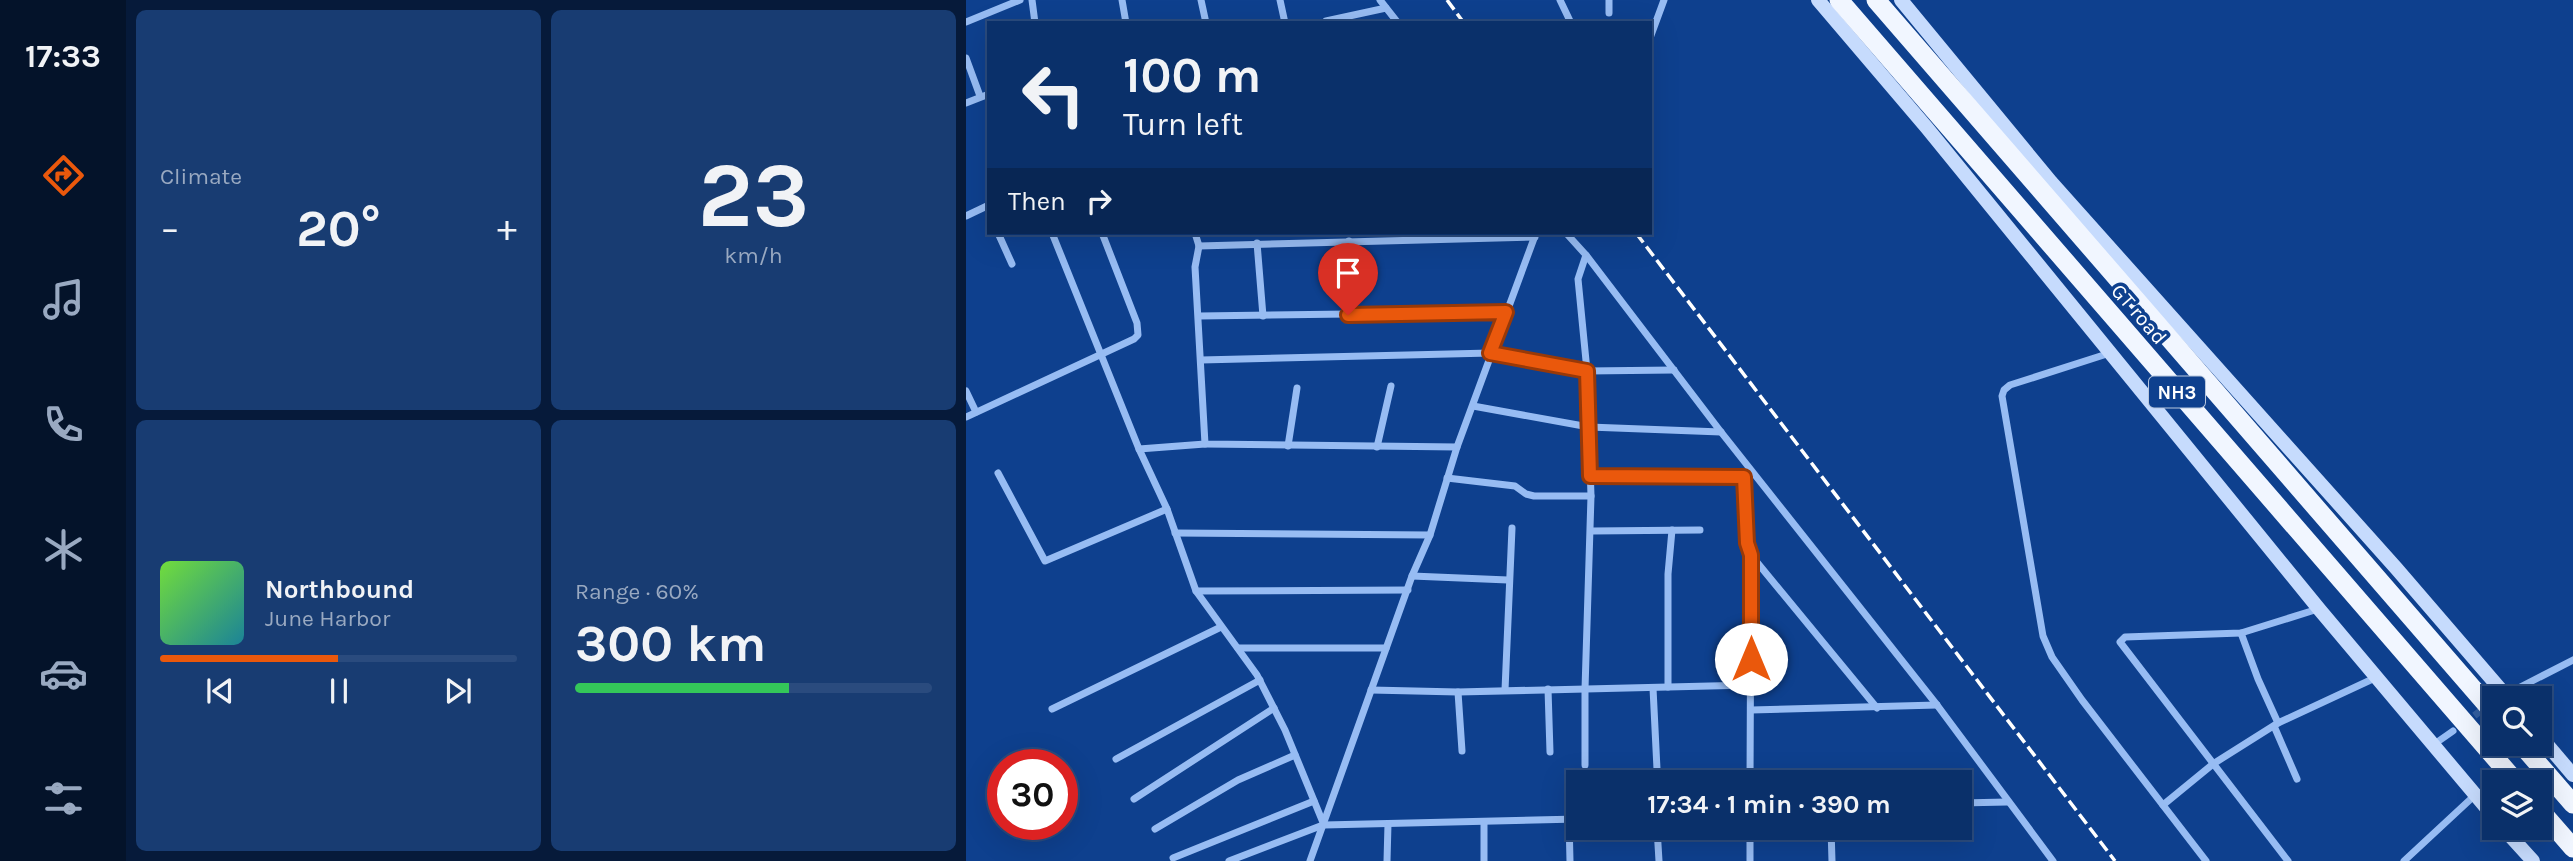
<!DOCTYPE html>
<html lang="en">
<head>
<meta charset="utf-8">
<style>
  :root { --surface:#0a306a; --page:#183c72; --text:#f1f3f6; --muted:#99a9c1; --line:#2a4b7e; --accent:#ea580c }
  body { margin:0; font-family:Karla,sans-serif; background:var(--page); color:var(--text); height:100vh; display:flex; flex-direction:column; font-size:26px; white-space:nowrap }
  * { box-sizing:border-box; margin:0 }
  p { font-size:23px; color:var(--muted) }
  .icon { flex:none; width:38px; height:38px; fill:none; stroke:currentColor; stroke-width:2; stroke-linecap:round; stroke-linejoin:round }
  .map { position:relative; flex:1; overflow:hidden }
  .drawer { display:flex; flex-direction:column; gap:10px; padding:10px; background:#061a3a; width:840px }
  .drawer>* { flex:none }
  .hud { position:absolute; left:21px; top:21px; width:665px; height:214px; border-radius:0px; box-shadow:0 7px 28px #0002,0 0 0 2px var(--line); background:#0a306a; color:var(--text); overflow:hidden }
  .controls { position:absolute; left:1516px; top:686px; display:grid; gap:14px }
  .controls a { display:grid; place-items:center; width:70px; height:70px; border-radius:0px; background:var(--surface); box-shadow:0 7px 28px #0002,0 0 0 2px var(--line); font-size:35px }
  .speed { position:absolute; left:21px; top:749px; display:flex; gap:14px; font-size:35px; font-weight:700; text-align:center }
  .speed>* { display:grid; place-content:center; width:91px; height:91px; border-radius:50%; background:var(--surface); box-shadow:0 7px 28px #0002,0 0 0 2px var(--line); line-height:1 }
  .speed .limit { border:10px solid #d22; background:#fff; color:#111 }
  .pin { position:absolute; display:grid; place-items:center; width:60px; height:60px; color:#fff; margin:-72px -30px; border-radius:50% 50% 50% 0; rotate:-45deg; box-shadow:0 0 7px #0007 }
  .pin .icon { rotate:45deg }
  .me { position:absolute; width:77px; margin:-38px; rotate:0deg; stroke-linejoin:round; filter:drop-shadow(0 0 5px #0008) }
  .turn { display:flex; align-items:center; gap:24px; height:147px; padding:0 21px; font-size:32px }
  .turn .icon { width:91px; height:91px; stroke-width:2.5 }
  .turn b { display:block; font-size:49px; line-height:60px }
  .then { display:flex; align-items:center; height:66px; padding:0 21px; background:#0003; gap:14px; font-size:26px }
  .big { font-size:52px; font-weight:700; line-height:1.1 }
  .drawer .widget { flex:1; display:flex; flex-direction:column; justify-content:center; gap:10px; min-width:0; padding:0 24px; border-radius:10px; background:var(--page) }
  .drawer .dial { align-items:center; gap:0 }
  .dial b { font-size:91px; line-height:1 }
  .song { display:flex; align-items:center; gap:21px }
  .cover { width:84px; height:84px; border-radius:10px; background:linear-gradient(135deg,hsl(100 70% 55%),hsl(190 70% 35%)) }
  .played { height:7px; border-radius:4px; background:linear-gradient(90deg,var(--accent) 50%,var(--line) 50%) }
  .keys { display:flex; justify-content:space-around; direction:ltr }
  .heat { display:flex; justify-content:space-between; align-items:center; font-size:38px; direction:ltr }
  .charge { height:10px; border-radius:5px; background:linear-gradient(90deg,#34c759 60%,var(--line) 0) }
  .drawer .tiles { flex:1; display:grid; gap:10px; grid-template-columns:repeat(2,1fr) }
  .trip { position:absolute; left:600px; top:770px; width:406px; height:70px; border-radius:0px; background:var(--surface); box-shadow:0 7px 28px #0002,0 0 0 2px var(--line); font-weight:700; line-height:70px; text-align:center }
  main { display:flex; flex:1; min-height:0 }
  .tabs { display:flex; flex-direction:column; width:126px; justify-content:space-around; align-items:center; background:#04132a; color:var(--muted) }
  .tabs .icon { width:49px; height:49px }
  .tabs .on { color:var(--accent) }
  .tabs b { font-size:32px; color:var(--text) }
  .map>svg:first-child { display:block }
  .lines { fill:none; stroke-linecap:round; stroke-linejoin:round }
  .minor-tunnel { stroke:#325d9f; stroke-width:7; stroke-dasharray:7 3.5; stroke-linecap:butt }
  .minor { stroke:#97bcf3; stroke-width:7 }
  .secondary { stroke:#c6dbfd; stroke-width:14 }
  .trunk { stroke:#f1f6ff; stroke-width:19 }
  .rail { stroke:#fff; stroke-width:3.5; stroke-dasharray:12 5; stroke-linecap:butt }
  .route-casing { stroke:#983908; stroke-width:18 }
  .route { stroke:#ea580c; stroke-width:12 }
  .labels { text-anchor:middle; stroke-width:7; stroke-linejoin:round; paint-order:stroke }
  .shield { fill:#0e408e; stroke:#b7c6dd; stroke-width:2 }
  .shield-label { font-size:19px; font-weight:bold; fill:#fff }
  .street-label { font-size:21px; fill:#fff; stroke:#0e408e }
</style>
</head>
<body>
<main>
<nav class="tabs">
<b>17:33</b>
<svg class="icon on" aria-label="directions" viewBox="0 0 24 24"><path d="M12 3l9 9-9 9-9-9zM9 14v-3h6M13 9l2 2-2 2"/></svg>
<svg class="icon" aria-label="music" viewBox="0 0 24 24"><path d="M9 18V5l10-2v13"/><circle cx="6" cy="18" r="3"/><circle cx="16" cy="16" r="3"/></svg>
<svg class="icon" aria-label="phone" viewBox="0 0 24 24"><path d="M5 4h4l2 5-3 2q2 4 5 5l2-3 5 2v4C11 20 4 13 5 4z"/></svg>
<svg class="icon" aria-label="climate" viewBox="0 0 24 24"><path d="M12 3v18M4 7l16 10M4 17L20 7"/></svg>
<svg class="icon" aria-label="car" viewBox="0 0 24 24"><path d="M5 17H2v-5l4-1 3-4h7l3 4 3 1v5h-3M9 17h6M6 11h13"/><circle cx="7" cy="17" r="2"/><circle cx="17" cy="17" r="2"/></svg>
<svg class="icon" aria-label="filters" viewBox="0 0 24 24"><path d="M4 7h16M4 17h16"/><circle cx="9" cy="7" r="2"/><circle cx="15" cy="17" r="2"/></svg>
</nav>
<section class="drawer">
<div class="tiles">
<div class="widget"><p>Climate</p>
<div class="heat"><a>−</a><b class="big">20°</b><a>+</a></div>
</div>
<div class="widget dial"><b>23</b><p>km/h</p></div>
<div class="widget">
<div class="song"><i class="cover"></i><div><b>Northbound</b><p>June Harbor</p></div></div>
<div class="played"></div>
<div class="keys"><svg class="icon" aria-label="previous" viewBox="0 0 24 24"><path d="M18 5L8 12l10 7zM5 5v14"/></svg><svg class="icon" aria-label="pause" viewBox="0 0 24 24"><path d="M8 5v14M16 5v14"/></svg><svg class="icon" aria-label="next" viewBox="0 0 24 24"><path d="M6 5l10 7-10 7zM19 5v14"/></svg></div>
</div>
<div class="widget"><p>Range · 60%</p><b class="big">300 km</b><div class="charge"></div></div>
</div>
</section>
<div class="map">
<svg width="1607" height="861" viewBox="0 0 1607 861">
  <rect width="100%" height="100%" fill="#0e408e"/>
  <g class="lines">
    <path class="minor-tunnel" d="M1500,722L1521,706"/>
    <g class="minor">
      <path d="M66,0L69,23"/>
      <path d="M156,0L160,23"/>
      <path d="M235,0L240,23"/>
      <path d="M314,0L319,23"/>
      <path d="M414,0L432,23"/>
      <path d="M594,0L605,23"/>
      <path d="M643,0V13"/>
      <path d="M360,21L420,8"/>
      <path d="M0,22L54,0"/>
      <path d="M684,38L698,0"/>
      <path d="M0,58L14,96"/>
      <path d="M0,103L23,94"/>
      <path d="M0,216L23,205"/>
      <path d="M32,233L46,264"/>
      <path d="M86,233L173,449L201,509L230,591L291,675L319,730L358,825L612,819"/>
      <path d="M229,233L233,246L569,237"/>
      <path d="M600,233L620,255L755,432L971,705L1087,861"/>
      <path d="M291,243L297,316"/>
      <path d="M233,246L229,267L239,444L491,447"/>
      <path d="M382,315L383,241"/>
      <path d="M233,316L540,312"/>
      <path d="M1144,353L1044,385L1038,390L1036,396L1077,636L1086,657L1116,700L1240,861"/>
      <path d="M235,360L525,353L621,371L708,370"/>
      <path d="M0,391L10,412"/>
      <path d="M507,406L623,427L755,432"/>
      <path d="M0,417L168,339L172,335L171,323L136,233"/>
      <path d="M322,446L331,388"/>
      <path d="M411,447L425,386"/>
      <path d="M173,449L239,444"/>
      <path d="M32,473L79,561L201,509"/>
      <path d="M624,476L778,477L781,543L785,555L784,782"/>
      <path d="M481,478L549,486L560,494L568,496H625"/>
      <path d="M626,531L734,530"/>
      <path d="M209,533L464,535"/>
      <path d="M785,555L911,708"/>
      <path d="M446,576L542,580"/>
      <path d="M230,591L442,590"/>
      <path d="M1275,633L1292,679L1312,723"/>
      <path d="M272,648H420"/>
      <path d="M702,687V574L706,530"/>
      <path d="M687,688L691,769"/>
      <path d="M582,689L584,752"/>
      <path d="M405,690L492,692L785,685"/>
      <path d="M539,690L546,528"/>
      <path d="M492,692L496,751"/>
      <path d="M1533,698L1607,660"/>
      <path d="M86,709L255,627"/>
      <path d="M785,710L971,705"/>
      <path d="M1308,726L1331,779"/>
      <path d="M1467,745L1487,731"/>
      <path d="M150,759L294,680"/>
      <path d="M619,765V689L625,496L621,371L612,279L620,255"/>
      <path d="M168,799L308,708"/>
      <path d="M994,803L1041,802"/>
      <path d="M1197,805L1247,764L1312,723L1411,677"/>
      <path d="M603,819L604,861"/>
      <path d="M691,828L693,861"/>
      <path d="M784,828V861"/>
      <path d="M865,828L866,861"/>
      <path d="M189,829L272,780L329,755"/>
      <path d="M207,858L348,801"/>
      <path d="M263,861L357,825"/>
      <path d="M344,861L446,576L464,535L491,447L570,233"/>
      <path d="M421,861L422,824"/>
      <path d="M518,861V822"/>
      <path d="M1322,861L1154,642L1159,637L1275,633L1352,609"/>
      <path d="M1438,861L1508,796"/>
    </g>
    <g class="secondary">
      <path d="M852,0L961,128L1353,609L1528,817"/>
      <path d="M935,0L1085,182L1430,568L1542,698"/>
      <path d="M1573,735L1607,775"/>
      <path d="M1537,828L1567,861"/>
    </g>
    <g class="trunk">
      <path d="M873,0L1550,782"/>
      <path d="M910,0L1528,713"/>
      <path d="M1555,744L1607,804"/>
      <path d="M1573,809L1607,848"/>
    </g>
    <g class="rail">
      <path d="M481,0L498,23"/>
      <path d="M670,233L1149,861"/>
    </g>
  </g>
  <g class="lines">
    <g class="route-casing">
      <path id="route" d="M382,315L540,312L524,353L621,371L624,476L778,477L781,543L785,555V659"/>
    </g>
    <use href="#route" class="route"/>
  </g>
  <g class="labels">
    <rect class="shield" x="1183" y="376.5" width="56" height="31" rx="5"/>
    <g class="shield-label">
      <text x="1211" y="399">NH3</text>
    </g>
    <g class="street-label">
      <text transform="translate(1173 314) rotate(49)" y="7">GT road</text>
    </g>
  </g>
</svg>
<div class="controls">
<a><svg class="icon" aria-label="search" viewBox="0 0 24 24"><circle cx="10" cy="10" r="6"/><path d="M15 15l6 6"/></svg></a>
<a><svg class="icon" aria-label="layers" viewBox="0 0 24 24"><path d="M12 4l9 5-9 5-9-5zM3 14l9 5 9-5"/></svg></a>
</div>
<div class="speed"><div class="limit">30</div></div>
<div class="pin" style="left:382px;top:315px;background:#d93025"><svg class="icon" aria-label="arrive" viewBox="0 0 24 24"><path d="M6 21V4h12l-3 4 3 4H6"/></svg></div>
<svg class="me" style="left:785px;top:659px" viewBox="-20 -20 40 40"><circle r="19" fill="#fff"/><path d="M0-13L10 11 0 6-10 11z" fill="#ea580c"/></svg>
<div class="trip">17:34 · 1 min · 390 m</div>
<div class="hud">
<div class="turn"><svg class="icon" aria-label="left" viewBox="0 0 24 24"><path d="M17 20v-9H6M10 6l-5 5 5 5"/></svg><div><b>100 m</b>Turn left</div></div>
<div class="then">Then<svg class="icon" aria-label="right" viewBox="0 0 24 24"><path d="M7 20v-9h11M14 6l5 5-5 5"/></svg></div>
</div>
</div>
</main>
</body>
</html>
